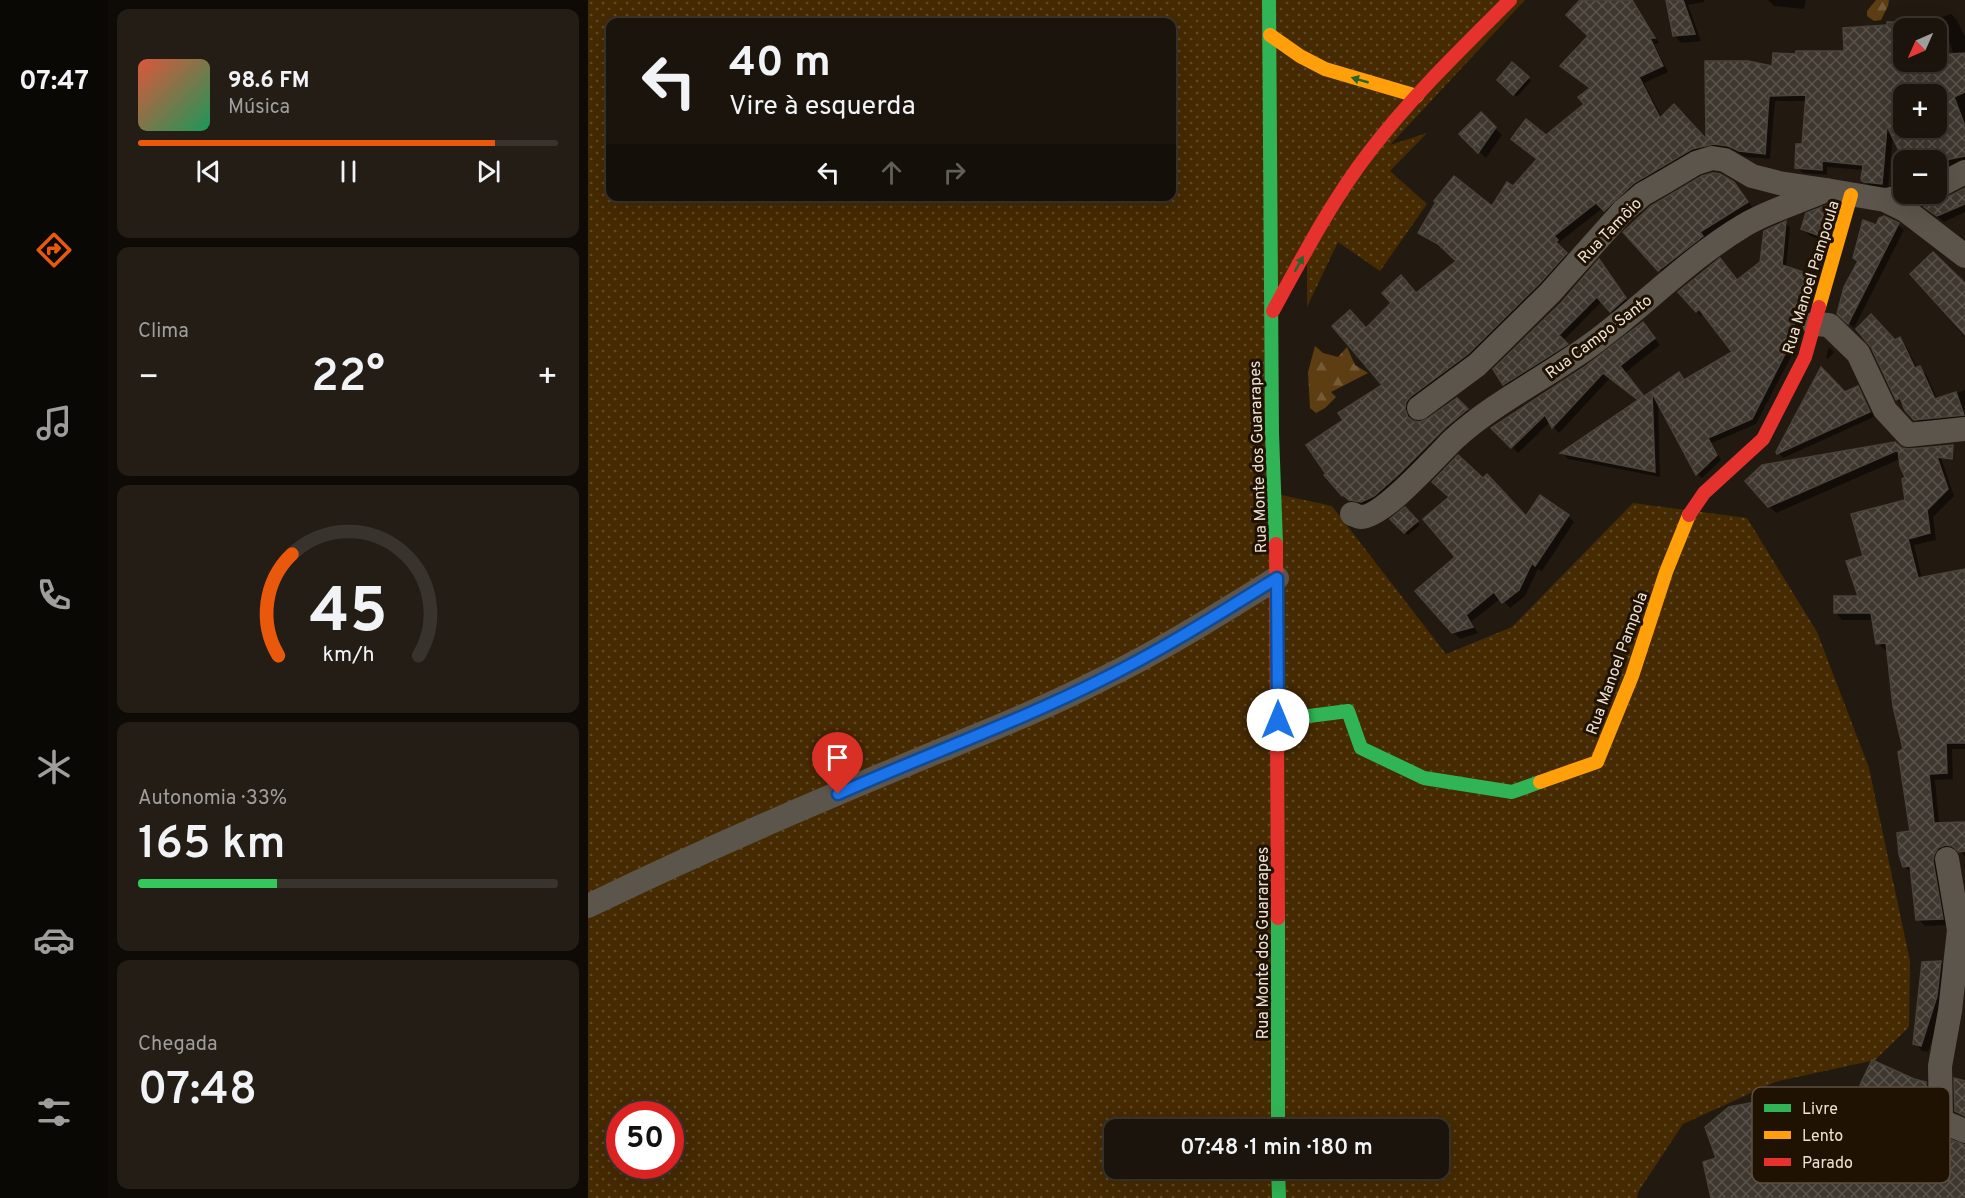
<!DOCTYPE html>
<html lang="pt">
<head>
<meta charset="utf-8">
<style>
  :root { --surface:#1a140c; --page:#231d15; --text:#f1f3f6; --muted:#9f9e9d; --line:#38332d; --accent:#ea580c }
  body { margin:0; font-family:Overpass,sans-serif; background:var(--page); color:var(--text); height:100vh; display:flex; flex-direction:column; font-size:22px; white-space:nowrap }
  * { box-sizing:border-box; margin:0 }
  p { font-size:20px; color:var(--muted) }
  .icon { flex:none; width:33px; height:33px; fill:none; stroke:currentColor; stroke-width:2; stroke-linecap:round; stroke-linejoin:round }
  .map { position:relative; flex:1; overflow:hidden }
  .drawer { display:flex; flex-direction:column; gap:9px; padding:9px; background:#0e0b07; width:480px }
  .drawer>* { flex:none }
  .hud { position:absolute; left:18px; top:18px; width:570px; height:183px; border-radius:12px; box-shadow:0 6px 24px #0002,0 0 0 2px var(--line); background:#1a140c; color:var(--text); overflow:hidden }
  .needle { width:39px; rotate:225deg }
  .tools { position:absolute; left:1305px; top:18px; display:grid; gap:12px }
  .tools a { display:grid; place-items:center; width:54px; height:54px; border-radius:12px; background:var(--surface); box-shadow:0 6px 24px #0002,0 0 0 2px var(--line); font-size:30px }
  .speed { position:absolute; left:18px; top:1101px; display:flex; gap:12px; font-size:30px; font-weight:700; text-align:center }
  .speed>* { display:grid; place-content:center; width:78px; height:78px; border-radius:50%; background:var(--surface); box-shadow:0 6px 24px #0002,0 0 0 2px var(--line); line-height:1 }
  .speed .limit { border:9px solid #d22; background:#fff; color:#111 }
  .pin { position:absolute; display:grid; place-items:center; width:51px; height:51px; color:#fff; margin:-62px -26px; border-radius:50% 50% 50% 0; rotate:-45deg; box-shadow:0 0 6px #0007 }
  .pin .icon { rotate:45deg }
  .me { position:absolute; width:66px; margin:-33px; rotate:0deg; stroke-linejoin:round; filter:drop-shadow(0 0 4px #0008) }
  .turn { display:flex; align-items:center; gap:21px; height:126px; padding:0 24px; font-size:27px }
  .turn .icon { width:78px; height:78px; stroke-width:2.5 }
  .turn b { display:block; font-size:42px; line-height:51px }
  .lanes { display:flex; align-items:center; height:57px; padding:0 24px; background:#0003; justify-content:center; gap:30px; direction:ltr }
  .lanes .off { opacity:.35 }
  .big { font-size:45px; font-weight:600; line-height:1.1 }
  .drawer .widget { flex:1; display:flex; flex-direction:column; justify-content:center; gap:9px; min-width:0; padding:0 21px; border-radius:12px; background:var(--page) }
  .drawer .dial { align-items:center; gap:0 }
  .dial svg { height:156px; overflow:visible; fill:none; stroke:var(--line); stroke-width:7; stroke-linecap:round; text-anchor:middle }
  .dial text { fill:var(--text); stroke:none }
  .song { display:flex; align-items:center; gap:18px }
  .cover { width:72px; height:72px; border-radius:9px; background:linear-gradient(135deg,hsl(10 70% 55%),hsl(150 70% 35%)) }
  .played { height:6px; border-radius:3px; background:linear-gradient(90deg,var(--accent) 85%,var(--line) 85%) }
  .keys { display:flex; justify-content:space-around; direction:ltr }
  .heat { display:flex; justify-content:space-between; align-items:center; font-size:33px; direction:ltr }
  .charge { height:9px; border-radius:4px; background:linear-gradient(90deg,#34c759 33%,var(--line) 0) }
  .trip { position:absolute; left:516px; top:1119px; width:345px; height:60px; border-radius:12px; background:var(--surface); box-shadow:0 6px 24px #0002,0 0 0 2px var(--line); font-weight:600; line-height:60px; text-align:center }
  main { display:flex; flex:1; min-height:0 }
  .tab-bar { display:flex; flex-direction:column; width:108px; justify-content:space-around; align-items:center; background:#0a0805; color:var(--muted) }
  .tab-bar .icon { width:42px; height:42px }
  .tab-bar .selected { color:var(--accent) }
  .tab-bar b { font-size:27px; color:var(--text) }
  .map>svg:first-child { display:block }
  .forest { fill:url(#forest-firs) }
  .park { fill:url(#park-dots); fill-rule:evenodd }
  .shadow { fill:#0007; fill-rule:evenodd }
  .building { fill:url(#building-cross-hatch); stroke:#49433a; stroke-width:1.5; fill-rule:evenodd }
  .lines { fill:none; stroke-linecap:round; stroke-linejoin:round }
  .street { stroke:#5c554c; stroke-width:24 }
  .fast { stroke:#30b455; stroke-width:14 }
  .slow { stroke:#ff9f0a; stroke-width:14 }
  .jam { stroke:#e5322d; stroke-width:14 }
  .oneway { fill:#28632c }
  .route-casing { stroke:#114b97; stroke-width:15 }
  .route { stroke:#1a73e8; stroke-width:10 }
  .labels { text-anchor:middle; stroke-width:6; stroke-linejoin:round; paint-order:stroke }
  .street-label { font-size:16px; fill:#ece2d7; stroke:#201202 }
  .key { fill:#201202; stroke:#5d5042; stroke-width:1.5 }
  .key-label { font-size:16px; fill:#ece2d7 }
</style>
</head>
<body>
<main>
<nav class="tab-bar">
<b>07:47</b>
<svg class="icon selected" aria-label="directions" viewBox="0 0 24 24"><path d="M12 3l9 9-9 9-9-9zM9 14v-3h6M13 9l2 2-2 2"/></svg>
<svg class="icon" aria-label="music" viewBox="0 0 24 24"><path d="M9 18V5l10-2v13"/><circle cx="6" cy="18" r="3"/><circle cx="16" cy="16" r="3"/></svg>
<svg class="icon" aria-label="phone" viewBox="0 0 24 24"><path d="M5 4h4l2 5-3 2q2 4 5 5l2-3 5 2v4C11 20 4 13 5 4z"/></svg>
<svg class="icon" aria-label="climate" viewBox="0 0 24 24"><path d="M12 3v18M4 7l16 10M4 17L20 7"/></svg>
<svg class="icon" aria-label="car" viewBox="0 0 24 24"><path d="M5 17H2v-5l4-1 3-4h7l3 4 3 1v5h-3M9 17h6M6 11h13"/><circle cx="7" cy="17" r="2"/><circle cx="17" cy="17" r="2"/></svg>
<svg class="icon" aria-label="filters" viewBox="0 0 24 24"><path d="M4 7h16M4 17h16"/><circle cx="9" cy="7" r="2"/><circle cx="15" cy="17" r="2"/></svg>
</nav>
<section class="drawer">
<div class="widget">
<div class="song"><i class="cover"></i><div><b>98.6 FM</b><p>Música</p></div></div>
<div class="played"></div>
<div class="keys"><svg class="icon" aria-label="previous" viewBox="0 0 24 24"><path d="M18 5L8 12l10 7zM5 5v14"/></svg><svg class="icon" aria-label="pause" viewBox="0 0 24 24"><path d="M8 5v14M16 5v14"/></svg><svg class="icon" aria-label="next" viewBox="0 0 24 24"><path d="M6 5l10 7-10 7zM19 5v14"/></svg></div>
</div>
<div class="widget"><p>Clima</p>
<div class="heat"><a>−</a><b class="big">22°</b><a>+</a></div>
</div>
<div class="widget dial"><svg viewBox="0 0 100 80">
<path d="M14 69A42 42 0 1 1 86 69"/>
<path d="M14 69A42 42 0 0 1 21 17" stroke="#ea580c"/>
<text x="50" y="56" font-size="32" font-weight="700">45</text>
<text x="50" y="72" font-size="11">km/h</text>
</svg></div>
<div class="widget"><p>Autonomia · 33%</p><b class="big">165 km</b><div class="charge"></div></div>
<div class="widget"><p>Chegada</p><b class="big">07:48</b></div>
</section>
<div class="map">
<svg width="1377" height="1198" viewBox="0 0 1377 1198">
  <defs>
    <pattern id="forest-firs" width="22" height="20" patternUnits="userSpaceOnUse" patternTransform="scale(1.5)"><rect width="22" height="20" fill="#5d3e13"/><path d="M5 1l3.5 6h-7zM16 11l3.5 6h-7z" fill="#745a35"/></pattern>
    <pattern id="park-dots" width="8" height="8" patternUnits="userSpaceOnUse" patternTransform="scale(1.5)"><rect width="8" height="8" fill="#452a02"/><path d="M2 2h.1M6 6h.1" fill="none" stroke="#604926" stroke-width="1.8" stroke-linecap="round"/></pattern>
    <pattern id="building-cross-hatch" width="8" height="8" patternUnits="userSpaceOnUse" patternTransform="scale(1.5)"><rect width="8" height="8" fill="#3e372f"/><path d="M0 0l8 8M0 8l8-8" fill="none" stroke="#5a544c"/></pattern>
  </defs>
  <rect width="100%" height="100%" fill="#221a10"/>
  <g class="forest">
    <path d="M1288,0H1301L1300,6L1293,20L1286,21L1279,16V11Z"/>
    <path d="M727,346L735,353L750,357L759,347L767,365L780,373L743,392L748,397L737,408L728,413L722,408L720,372Z"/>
  </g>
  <path class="park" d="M0,0H937L802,145L839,133L802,171L839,204L792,271L750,242L719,307V247L683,315L689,494L744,506L858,654L924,627L1045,503L1159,518L1229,632L1281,768L1322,961L1321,1027L1287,1060L1187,1082L1095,1124L1050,1192L1049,1198H0ZM22,22H584V196H22ZM32,1114H82V1166H32ZM526,1130H850V1168H526Z"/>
  <g class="shadow">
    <path d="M997,0H1045L1071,43L1066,44L1080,72L1056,83L1074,118L1120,143L1186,68L1210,56L1258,52L1317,24L1321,28H1316V62H1348L1366,56L1354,17L1363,14L1369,20L1377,37V165L1348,180V160L1305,134L1300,189L1281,186L1275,179L1276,170L1239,167V175L1215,173L1209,167L1215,146L1219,101H1187L1182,159L1158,157L1146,151L1126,150L1023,216L1015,208L970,243L975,247L973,249L984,260L957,289L823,409L822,417L824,422L833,424L869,400L885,416L783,507L768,506L755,495L757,420L796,385L778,330L829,294L870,262L858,250L838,238L832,233L905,208L950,160L931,145L958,137L998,104L1003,89L974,66L1002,36ZM1316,94H1348V128H1316Z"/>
    <path d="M1079,0H1116V2L1100,5L1113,41L1093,43L1086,35Z"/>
    <path d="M1180,0H1218L1216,9L1186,6Z"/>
    <path d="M924,64L943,81L929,97L911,80Z"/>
    <path d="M893,114L914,135L898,158L873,134Z"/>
    <path d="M1145,183L1166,209L1079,277L1037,232Z"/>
    <path d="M1377,190V212L1356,222L1344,213L1355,201Z"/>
    <path d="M1240,208L1247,214L1239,242L1222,236L1214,228L1220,214Z"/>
    <path d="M1296,217L1310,225L1316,230L1266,328L1257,319L1271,262L1266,258Z"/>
    <path d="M1197,223L1202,227L1198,268L1214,274L1224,284L1204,355L1168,424L1124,443L1133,460L1114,478L1109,474L1070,400L1072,477L980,459L974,453L1051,401L1022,378L971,433L962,422L930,453L905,428L996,369L1055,324L1072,345L1037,373L1056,397L1064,392L1097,382L1146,353L1116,313L1113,316L1092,292L1149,282L1174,263Z"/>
    <path d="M1016,266L1042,304L1028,316L1014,301L975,341L983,349L921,389L916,384Z"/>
    <path d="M1377,286V338L1359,316Z"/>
    <path d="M1312,339L1318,346L1330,369L1331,368L1338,374L1350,400L1377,390V421L1330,422L1309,399L1307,341Z"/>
    <path d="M1241,347L1246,352L1240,359L1238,357Z"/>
    <path d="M1269,388L1274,393L1286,417L1195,458L1190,452L1257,393Z"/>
    <path d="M1314,450L1352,455L1366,496L1345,517L1348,540L1326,545L1334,579L1377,570V749H1364L1365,779L1347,780L1351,824L1377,823V856L1372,852L1363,851L1361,925L1337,926L1330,919L1323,873L1317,867L1324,832L1316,750L1300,650H1297L1290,643L1286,620H1254L1248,613L1272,598L1276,557L1319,501V478L1312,459L1188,513L1181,506L1175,466Z"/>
    <path d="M817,509L832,525L820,535L805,519Z"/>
    <path d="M980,516L986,522L954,571L950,569L937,596L922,608L913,598L883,622L890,633L872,639L865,632L939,518Z"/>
    <path d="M1353,963L1360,970L1356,1004L1340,1052L1334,1051L1327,1043Z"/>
    <path d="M1337,1084L1345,1091V1130L1347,1136L1377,1146V1198H1125L1130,1159L1168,1104L1198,1094L1205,1101L1211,1126L1254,1119L1261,1126L1265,1140L1294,1148L1306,1108L1281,1092L1274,1085Z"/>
  </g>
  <g class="building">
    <path d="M992,0H1044L1067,38H1062L1075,66L1051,77L1072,118L1086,104L1118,139L1117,61H1160L1184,66L1185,53L1208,54V51H1256L1255,28L1299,25V22H1317L1319,28H1316V62H1348V55L1377,53V92L1366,97L1377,126V156L1348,162L1316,161L1299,126L1294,184L1276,182L1273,180L1275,165L1234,161V170L1207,168L1208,144H1214L1218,95L1181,96L1177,154L1151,151L1140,146L1126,144L1104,149L1046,183L1016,211L1008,203L966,236L970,240L968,242L979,253L952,283L880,354L822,397L818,402L817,409L820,417L825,421L832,422L839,419L869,398L880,409L857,428L811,474L786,496L773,502L761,500L755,495L754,496L736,475L738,474L718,445L755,420L750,413L794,385L744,326L762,310L778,328L803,303L794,293L813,275L828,293L868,261L850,244L830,233L848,202L846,201L866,176L904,206L919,182L925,186L949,159L923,139L938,119L958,135L996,104L990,97L1002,88L972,66L1000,36L978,15ZM1316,94H1348V128H1316Z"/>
    <path d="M1078,0H1095L1107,34L1085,36Z"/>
    <path d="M924,62L941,77L925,95L909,80Z"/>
    <path d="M893,112L908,127L890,153L871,134Z"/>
    <path d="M1125,173L1132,174L1146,182L1160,202L1112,232L1115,236L1070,271L1035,232L1063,206L1114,176Z"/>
    <path d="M1377,188V204L1349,216L1336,207L1344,200H1354Z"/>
    <path d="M1239,205L1240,206L1232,236L1213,229L1218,213Z"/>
    <path d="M1296,216L1311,223L1260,324L1249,314L1256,287L1270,261L1265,258L1275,220L1288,225L1291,218Z"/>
    <path d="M1198,221L1194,265L1215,272L1214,275L1220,278L1199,350L1164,419L1120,438L1129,455L1108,475L1064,393L1067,472L972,453L1050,400L1015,373L964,428L957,415L923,448L903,428L995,368L1055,322L1067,338L1032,366L1055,395L1052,399L1091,372L1096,380L1144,352L1111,309L1108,312L1090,292L1132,258L1149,280L1172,262L1176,231Z"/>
    <path d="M1345,252L1377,283V335L1322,274Z"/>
    <path d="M1011,259L1038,298L1022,312L1009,297L971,335L980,344L915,385L905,369L973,303Z"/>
    <path d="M1283,314L1307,340L1312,337L1327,368L1332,366L1347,399L1368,392L1376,415L1326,420L1317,410L1312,398L1308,400L1283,347L1268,329Z"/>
    <path d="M1233,367L1257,392L1270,386L1282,412L1189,454L1188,452Z"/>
    <path d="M1307,442L1314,448L1321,449L1365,445L1364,459L1349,457L1360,489L1339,510L1342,533L1320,539L1330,578L1377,569V743H1358L1359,773L1341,774L1346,823L1377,822V851L1371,852L1364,846L1357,845L1350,848L1346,855L1345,861L1355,919L1328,920L1322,866L1315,867L1311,854L1309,833L1322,831L1310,752L1315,749L1305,706L1298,643L1288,644L1283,613H1246V596H1270L1258,561L1275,556L1263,514L1317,500L1314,479L1317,477L1312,466L1310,450L1180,507L1157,481L1174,465Z"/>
    <path d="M870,455L895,478L899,474L938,516L952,495L981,515L947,566L944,563L931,590L914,603L906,592L878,615L885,627L864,633L827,591L867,557L835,519L861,497L844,482Z"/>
    <path d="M817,507L830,521L816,533L802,519Z"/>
    <path d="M1353,961L1349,996L1333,1046L1325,1044L1334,962Z"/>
    <path d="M1284,1060L1326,1079L1338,1082L1339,1121L1341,1128L1348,1134L1377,1145V1198H1123L1115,1162L1128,1158L1117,1127L1141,1107L1168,1102L1199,1092L1206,1126L1254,1117L1260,1137L1293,1146L1305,1108H1307L1272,1085Z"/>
    <path d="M1366,1078L1377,1081V1116L1367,1111Z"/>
  </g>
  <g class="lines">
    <g class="street">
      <path d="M1348,187L1377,172"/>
      <path d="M1297,200L1331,194"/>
      <path d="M1226,324L1241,325L1270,353L1297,410L1320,435L1377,429"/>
      <path d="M831,408L889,365L962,293L1035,211L1055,194L1076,182L1108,163L1124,158L1137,160L1164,176L1191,183L1238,190L1297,200L1317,210L1377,256"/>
      <path d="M764,514C767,515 770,517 772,517C795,518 848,456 866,439C908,401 959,377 1004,344C1056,306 1100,259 1155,226C1177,212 1213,201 1238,190"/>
      <path d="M1359,859L1371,930L1362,1011L1352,1066L1353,1121L1377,1131"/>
      <path d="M0,906C101,857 204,812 308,769C376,740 446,714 512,680C574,650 631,614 689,578"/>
    </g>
    <g class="fast">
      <path d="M681,0L684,433L688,544"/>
      <path d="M690,720L760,711L773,748L836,778L924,792L952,782"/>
      <path d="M690,918V1130"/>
      <path d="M690,1168L691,1198"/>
    </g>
    <g class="slow">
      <path d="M682,35L712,56L737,69L829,96"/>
      <path d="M1231,307L1263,195"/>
      <path d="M952,782L1009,762L1044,676L1078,572L1101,515"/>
    </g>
    <g class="jam">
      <path d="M685,311C715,256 744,200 782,151C824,96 874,48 922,0"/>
      <path d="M1101,515L1116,493L1175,439L1217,357L1231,307"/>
      <path d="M688,544L690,918"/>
    </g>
  </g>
  <defs><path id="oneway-solid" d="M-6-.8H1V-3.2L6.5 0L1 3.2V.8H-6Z" transform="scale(1.5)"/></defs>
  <g class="oneway">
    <use href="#oneway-solid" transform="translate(772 80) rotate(-164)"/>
    <use href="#oneway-solid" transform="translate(711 264) rotate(-61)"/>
  </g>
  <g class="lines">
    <g class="route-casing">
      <path id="route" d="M250,794C337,755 427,723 513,680C574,650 631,614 689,578L690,720"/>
    </g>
    <use href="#route" class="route"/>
  </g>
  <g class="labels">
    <g class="street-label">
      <text transform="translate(1021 230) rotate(-46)" y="6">Rua Tamôio</text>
      <text transform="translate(1222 277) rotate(-73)" y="6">Rua Manoel Pampoula</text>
      <text transform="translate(1010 336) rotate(-37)" y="6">Rua Campo Santo</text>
      <text transform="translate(669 457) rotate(-92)" y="6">Rua Monte dos Guararapes</text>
      <text transform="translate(1028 663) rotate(-70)" y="6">Rua Manoel Pampola</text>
      <text transform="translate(674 943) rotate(-90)" y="6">Rua Monte dos Guararapes</text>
    </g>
  </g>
  <rect x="1164" y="1087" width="198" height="96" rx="9" class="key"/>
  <rect x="1176" y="1104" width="27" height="8" fill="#30b455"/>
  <rect x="1176" y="1131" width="27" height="8" fill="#ff9f0a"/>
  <rect x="1176" y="1158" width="27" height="8" fill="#e5322d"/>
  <g class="key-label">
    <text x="1214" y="1114">Livre</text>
    <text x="1214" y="1141">Lento</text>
    <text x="1214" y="1168">Parado</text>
  </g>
</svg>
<div class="tools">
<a><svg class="needle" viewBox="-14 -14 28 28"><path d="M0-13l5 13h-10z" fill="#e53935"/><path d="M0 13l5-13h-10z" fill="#9f9e9d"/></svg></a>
<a>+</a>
<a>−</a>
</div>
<div class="speed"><div class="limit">50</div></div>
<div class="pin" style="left:250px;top:794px;background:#d93025"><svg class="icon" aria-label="arrive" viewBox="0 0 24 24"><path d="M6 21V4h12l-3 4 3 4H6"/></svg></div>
<svg class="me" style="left:690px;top:720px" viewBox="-20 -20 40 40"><circle r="19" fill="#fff"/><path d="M0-13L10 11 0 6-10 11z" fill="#1a73e8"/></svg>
<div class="trip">07:48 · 1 min · 180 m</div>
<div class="hud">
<div class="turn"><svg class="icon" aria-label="left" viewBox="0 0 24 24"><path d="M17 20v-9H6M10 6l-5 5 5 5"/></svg><div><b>40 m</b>Vire à esquerda</div></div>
<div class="lanes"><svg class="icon" aria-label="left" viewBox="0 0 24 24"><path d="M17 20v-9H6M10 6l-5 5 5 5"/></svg><svg class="icon off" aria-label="ahead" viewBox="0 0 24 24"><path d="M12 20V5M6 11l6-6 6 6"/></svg><svg class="icon off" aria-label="right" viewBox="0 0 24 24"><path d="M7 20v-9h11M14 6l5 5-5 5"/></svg></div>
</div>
</div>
</main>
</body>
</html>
